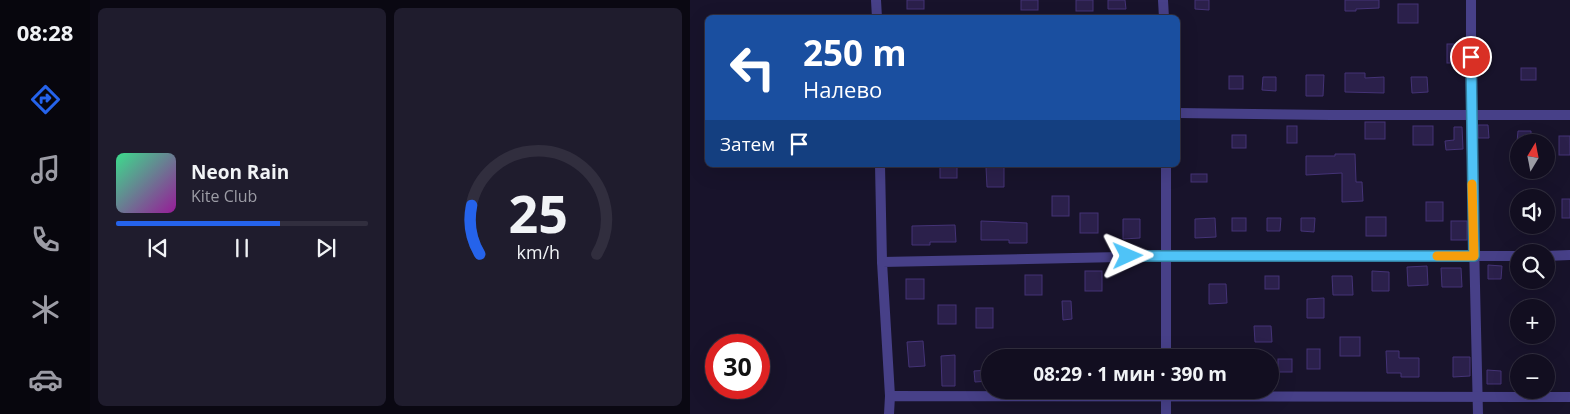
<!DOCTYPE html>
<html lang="ru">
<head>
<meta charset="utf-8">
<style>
  :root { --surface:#120e20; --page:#1f1c2d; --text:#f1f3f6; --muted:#9c9ca5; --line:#312e3e; --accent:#2563eb }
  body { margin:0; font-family:"Open Sans",sans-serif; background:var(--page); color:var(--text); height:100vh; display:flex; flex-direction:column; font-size:19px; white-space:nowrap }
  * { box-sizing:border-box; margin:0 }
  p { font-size:16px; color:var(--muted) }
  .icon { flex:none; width:28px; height:28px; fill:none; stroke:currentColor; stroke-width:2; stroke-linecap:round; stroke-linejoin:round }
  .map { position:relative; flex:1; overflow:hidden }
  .panel { display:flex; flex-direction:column; gap:8px; padding:8px; background:#0a0812; width:600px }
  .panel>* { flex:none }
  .banner { position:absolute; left:15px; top:15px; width:475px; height:152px; border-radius:8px; box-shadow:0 5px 20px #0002,0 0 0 1px var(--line); background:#1a4fa0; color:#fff; overflow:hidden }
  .needle { width:32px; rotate:10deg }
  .fabs { position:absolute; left:820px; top:134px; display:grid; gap:10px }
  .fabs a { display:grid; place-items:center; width:45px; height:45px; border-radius:50%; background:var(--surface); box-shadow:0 5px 20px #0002,0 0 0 1px var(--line); font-size:25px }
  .speed { position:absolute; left:15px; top:334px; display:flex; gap:10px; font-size:25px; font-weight:700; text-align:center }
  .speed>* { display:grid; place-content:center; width:65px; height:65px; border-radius:50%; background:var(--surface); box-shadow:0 5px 20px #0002,0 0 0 1px var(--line); line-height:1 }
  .speed .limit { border:8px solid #d22; background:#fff; color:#111 }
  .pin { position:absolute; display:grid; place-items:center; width:42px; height:42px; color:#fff; margin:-21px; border:2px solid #fff; border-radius:50%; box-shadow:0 1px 5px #0007 }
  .me { position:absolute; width:55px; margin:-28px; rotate:89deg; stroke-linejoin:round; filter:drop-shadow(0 0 4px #0008) }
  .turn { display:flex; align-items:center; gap:18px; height:105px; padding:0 15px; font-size:22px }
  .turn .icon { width:65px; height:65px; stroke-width:2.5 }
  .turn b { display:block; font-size:35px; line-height:42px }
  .then { display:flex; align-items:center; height:48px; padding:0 15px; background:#0003; gap:10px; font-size:19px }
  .panel .card { flex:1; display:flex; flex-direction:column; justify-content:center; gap:8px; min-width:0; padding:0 18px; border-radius:8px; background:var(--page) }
  .panel .dial { align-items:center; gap:0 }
  .dial svg { height:130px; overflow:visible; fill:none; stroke:var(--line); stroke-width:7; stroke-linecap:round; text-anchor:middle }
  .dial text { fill:var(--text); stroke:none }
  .song { display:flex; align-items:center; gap:15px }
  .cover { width:60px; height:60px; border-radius:8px; background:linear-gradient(135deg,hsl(150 70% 55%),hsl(300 70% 35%)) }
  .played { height:5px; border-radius:2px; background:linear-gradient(90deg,var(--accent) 65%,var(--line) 65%) }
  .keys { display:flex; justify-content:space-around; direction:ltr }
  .panel .tiles { flex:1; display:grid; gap:8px; grid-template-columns:repeat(2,1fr) }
  .trip { position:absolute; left:291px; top:349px; width:298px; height:50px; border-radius:25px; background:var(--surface); box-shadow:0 5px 20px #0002,0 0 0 1px var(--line); font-weight:700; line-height:50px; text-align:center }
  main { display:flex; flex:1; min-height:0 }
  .dock { display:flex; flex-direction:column; width:90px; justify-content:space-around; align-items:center; background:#07060d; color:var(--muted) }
  .dock .icon { width:35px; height:35px }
  .dock .selected { color:var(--accent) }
  .dock b { font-size:22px; color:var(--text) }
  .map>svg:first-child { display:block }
  .building { fill:#2b204b; stroke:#443376 }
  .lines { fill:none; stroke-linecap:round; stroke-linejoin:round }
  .street { stroke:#474088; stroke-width:10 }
  .route-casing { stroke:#337fa1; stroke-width:12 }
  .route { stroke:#4fc3f7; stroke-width:9 }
  .slow { stroke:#f59e0b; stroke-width:9 }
</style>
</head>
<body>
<main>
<nav class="dock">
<b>08:28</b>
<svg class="icon selected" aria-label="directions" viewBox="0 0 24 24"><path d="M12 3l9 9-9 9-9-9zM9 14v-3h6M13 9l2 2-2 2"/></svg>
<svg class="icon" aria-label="music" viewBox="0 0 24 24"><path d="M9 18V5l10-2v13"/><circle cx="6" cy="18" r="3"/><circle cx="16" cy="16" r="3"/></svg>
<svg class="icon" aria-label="phone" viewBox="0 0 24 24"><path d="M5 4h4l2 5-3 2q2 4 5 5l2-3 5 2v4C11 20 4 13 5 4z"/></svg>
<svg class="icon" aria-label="climate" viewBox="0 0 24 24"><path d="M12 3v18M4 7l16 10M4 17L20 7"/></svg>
<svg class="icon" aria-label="car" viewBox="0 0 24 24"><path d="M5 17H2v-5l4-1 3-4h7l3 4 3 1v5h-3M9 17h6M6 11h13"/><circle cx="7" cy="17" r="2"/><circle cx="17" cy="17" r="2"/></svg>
</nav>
<section class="panel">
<div class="tiles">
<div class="card">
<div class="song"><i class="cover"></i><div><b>Neon Rain</b><p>Kite Club</p></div></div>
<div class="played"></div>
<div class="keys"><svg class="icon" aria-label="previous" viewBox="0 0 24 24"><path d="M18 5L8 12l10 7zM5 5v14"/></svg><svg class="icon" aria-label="pause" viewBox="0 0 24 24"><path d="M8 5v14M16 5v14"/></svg><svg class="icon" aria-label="next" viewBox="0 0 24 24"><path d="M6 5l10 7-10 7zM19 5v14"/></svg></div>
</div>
<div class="card dial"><svg viewBox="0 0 100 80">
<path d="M14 69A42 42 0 1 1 86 69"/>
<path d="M14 69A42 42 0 0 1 9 39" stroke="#2563eb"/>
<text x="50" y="56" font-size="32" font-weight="700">25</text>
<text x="50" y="72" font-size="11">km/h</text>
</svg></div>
</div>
</section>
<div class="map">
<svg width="880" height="414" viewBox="0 0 880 414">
  <rect width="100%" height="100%" fill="#18132b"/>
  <g class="building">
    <rect x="217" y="0" width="17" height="9"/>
    <rect x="331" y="0" width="17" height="10"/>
    <rect x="386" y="0" width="17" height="11"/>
    <path d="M418,0H435L436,9H418Z"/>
    <path d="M505,0H519V10L505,9Z"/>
    <path d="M655,0H689V8L666,9V11H655Z"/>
    <rect x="708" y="4" width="20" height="19"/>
    <rect x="757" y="44" width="17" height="19"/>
    <rect x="788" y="45" width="9" height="18"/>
    <rect x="831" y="68" width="15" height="12"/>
    <path d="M655,73H675V78L694,77V93L655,92Z"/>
    <path d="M616,75H634L633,96H616Z"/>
    <rect x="539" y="76" width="14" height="13"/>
    <path d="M573,77H586V91L572,90Z"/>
    <path d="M721,77H737L738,92L722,93Z"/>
    <rect x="675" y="122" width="20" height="17"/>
    <path d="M788,125H798L799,138H788Z"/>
    <rect x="597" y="126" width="10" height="17"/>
    <rect x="723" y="126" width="20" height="19"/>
    <path d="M764,127H772L773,149L756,150L755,141L764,140Z"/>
    <path d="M828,131H841V142H827Z"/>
    <rect x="542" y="135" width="14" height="13"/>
    <rect x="869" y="136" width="11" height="19"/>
    <path d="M645,154H665L666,182H672L673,201L652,202V173L616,175V156H645Z"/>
    <rect x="250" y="165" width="17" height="13"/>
    <path d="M296,167H314V187H297Z"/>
    <rect x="501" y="174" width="16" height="8"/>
    <rect x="362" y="196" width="17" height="20"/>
    <rect x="872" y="199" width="8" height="19"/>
    <rect x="736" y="202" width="17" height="19"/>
    <rect x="390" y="213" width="18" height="20"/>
    <rect x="676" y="217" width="20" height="19"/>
    <path d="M525,218L526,237L505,238V219Z"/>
    <rect x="542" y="218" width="14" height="13"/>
    <path d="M577,218H591L590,231H577Z"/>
    <path d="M611,218H625L624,232L611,231Z"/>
    <path d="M433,219H450V238L433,239Z"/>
    <path d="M291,221L337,223V243H319V240H291Z"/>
    <rect x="761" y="221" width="16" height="19"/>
    <path d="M265,225L266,242H240V245H222V226Z"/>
    <path d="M798,265L812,266L811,279H798Z"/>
    <path d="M737,266L738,285L718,286L717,267Z"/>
    <path d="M751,268H771L772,287H752Z"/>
    <rect x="395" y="271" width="17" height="20"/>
    <path d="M682,271L699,272V291H682Z"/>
    <rect x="335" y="275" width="17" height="20"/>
    <rect x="575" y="276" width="14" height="13"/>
    <path d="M642,276H662L663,295H643Z"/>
    <rect x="216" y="279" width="18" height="20"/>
    <path d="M519,284H536L537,303L519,304Z"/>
    <path d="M634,298V318H617V299Z"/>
    <path d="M372,301H381L382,319L373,320Z"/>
    <rect x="248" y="305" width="18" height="19"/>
    <rect x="286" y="308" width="17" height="20"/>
    <path d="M564,326H581L582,342H565Z"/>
    <rect x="650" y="337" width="20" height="19"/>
    <path d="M233,341L235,366L219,367L217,342Z"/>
    <rect x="617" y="349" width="13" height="20"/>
    <path d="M696,351H709V358H729V377H711V373H697Z"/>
    <path d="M265,355V386H252L251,356Z"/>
    <path d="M763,357H780V376L763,377Z"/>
    <rect x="588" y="359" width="14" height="13"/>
    <path d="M300,370V381L285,382L284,371Z"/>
    <path d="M797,370L811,371V384H797Z"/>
  </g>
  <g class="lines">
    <g class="street">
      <path d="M186,0L187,18"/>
      <path d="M473,0L474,18"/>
      <path d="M781,0V115L788,414"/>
      <path d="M488,113L641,115H880"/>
      <path d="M190,165L192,262"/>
      <path d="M856,256L880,255"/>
      <path d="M476,358V165"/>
      <path d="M476,390V414"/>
      <path d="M200,396L192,262L476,256H829"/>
      <path d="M199,414L200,396L880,397"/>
    </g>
  </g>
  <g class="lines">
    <g class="route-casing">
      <path id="route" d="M438,256H784L781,57"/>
    </g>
    <use href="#route" class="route"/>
    <path class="slow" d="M747,256H784L782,184"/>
  </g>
</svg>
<div class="fabs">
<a><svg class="needle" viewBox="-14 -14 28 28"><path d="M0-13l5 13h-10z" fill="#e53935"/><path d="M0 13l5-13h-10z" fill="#9c9ca5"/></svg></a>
<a><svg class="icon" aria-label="sound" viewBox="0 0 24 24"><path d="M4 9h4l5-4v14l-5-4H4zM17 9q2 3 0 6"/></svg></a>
<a><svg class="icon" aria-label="search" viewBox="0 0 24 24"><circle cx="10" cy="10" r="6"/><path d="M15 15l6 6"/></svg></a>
<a>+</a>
<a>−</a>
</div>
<div class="speed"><div class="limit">30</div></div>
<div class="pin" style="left:781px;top:57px;background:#d93025"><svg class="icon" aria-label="arrive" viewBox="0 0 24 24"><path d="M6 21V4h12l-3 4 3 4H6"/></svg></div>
<svg class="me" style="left:438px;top:256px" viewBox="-20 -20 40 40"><path d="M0-17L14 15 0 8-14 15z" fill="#4fc3f7" stroke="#fff" stroke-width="4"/></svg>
<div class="trip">08:29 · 1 мин · 390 m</div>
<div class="banner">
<div class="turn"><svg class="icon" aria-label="left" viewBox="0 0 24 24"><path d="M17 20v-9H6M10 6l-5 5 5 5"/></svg><div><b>250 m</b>Налево</div></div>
<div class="then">Затем<svg class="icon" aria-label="arrive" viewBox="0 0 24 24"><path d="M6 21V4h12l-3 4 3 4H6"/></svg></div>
</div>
</div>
</main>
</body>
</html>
